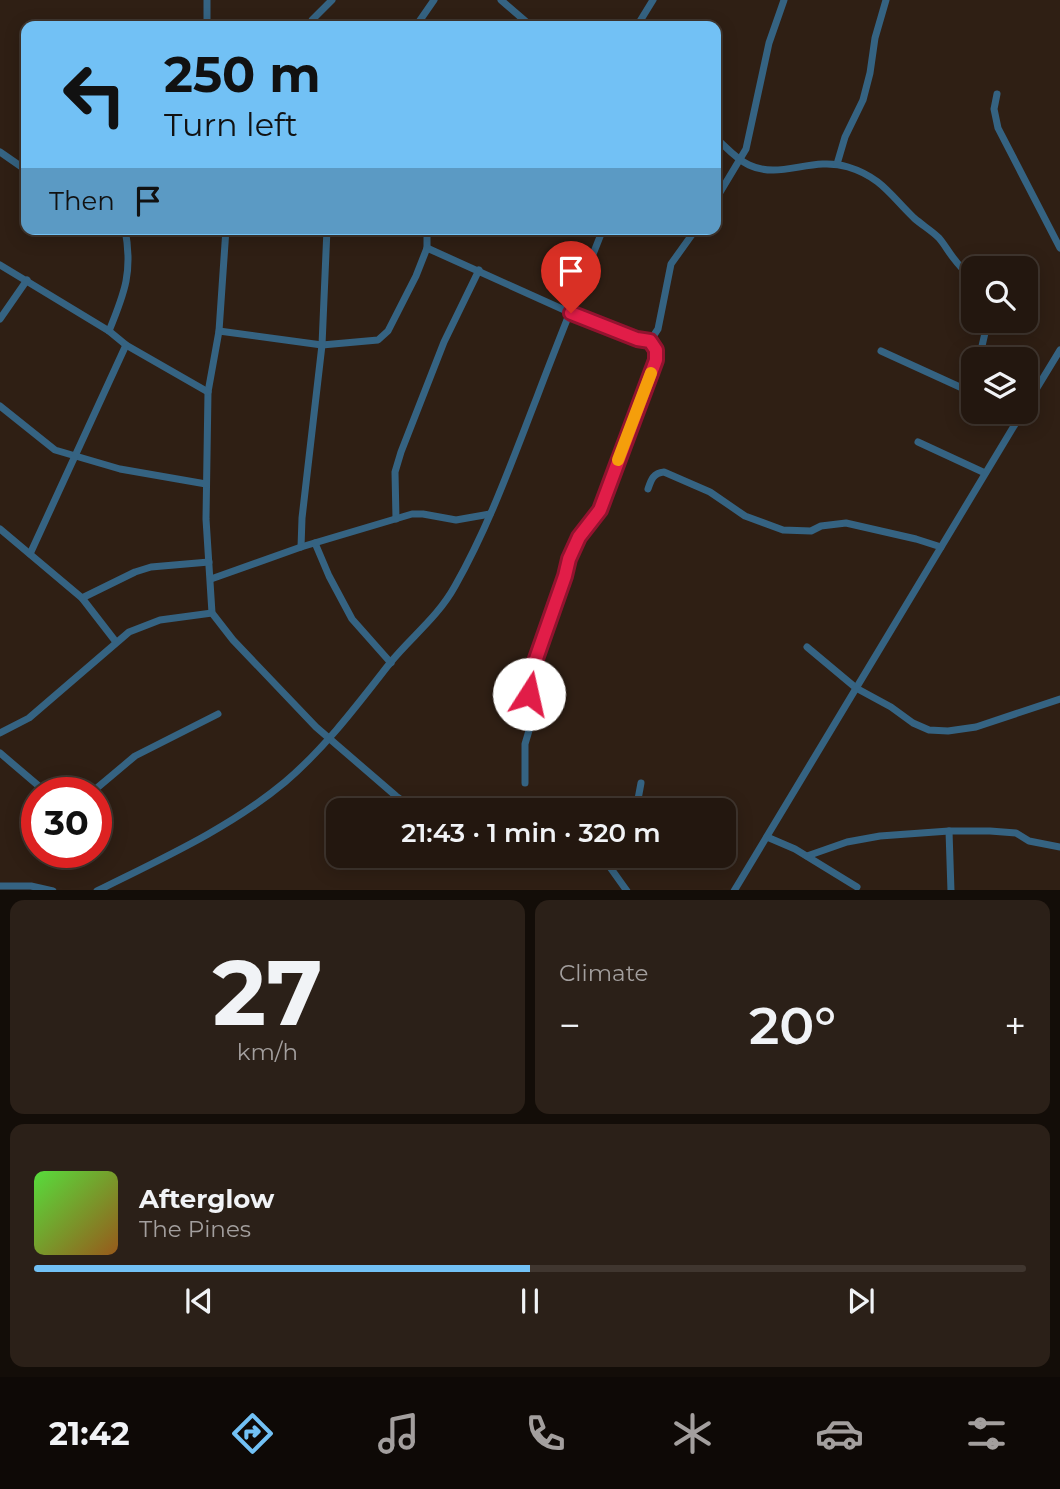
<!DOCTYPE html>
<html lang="en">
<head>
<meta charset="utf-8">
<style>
  :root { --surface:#23170f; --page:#2b2018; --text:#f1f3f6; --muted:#a39f9e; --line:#40362f; --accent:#72c1f5 }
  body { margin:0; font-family:Montserrat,sans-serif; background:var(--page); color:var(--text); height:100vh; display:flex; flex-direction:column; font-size:26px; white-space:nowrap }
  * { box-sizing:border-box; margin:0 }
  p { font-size:23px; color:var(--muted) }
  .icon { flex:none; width:38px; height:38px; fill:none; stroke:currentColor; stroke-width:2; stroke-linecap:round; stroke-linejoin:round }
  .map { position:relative; height:890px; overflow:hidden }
  .sheet { display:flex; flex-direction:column; gap:10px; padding:10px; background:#130d08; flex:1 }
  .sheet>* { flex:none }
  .banner { position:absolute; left:21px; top:21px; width:700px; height:214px; border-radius:14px; box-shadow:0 4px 18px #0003,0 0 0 2px var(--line); background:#72c1f5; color:#111; overflow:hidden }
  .buttons { position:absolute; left:961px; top:256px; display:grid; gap:14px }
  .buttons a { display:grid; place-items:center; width:77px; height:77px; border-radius:14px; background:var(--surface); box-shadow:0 4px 18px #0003,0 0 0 2px var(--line); font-size:35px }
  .speed { position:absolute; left:21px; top:777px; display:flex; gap:14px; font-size:35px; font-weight:700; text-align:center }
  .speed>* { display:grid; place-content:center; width:91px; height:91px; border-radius:50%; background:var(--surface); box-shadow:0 4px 18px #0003,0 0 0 2px var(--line); line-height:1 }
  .speed .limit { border:10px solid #d22; background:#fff; color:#111 }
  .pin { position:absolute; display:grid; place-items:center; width:60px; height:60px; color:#fff; margin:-72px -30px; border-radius:50% 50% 50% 0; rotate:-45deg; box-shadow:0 0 7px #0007 }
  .pin .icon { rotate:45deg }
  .me { position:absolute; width:77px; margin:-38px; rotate:10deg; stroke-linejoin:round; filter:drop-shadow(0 0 5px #0008) }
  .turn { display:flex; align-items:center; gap:24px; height:147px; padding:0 28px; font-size:32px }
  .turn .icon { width:91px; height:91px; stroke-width:2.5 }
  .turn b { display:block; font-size:49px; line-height:60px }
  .then { display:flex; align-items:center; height:66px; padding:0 28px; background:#0003; gap:14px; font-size:26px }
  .big { font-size:52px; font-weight:600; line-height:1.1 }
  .sheet .widget { flex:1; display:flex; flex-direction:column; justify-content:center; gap:10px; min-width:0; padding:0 24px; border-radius:14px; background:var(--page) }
  .sheet .dial { align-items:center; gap:0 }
  .dial b { font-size:91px; line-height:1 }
  .song { display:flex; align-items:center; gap:21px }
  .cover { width:84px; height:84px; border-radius:10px; background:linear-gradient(135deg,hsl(110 70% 55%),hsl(30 70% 35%)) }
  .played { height:7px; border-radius:4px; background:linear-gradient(90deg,var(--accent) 50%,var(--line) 50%) }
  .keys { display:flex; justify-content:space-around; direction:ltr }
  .heat { display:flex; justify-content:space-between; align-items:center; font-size:38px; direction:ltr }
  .sheet .tiles { flex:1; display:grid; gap:10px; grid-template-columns:1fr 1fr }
  .widget:last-child { grid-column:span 2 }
  .trip { position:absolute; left:326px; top:798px; width:410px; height:70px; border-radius:14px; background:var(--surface); box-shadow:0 4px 18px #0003,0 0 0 2px var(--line); font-weight:600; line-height:70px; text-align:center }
  .menu { display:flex; height:112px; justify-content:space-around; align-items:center; background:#0e0906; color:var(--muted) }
  .menu .icon { width:49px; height:49px }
  .menu .current { color:var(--accent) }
  .menu b { font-size:32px; color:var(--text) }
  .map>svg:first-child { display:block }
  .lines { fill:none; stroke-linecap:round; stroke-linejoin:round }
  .minor { stroke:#356382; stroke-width:7 }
  .route-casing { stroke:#92132f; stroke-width:18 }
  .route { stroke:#e11d48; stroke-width:12 }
  .slow { stroke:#f59e0b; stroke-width:12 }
</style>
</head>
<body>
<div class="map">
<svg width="1060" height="891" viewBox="0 0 1060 891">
  <rect width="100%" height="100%" fill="#2f1f14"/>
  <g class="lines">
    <g class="minor">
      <path d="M501,0L531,26"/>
      <path d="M207,26V0"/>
      <path d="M310,26L312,20L332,0"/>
      <path d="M416,26L434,0"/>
      <path d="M637,26L653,0"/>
      <path d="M997,94L994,109L998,128L1060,248"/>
      <path d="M716,138C726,147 736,159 749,165C780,180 812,156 848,167C881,177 891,196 914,218C922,225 932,231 939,238C945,245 949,253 955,260C960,267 967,273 973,279"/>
      <path d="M0,152L26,170"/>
      <path d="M837,164L845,137L863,100L870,73L875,38L886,0"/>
      <path d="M716,199L746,149L769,43L784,0"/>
      <path d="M226,229L219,331L208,392L206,519L212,613L233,640L316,727L396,796L416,810"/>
      <path d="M427,248L571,313L637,339L650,341"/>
      <path d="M0,265L109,331L126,345L208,392"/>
      <path d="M0,319L27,280"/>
      <path d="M109,331C125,292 133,271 125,229"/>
      <path d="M219,331L322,345L378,340L388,331L416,276L427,248V229"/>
      <path d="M650,341L658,329L671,264L696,229"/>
      <path d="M881,351L973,393"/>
      <path d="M979,359L988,320"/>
      <path d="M970,392L973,381"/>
      <path d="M0,406L55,450L120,469L206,484"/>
      <path d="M1026,406L1060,350"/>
      <path d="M1007,411L1018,418"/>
      <path d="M918,442L985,473"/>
      <path d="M648,489C651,480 653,473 664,472L710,492L745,516L783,530L811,531L821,526L846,523L916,539L941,547"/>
      <path d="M396,519L395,472L401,452L444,342L479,270"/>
      <path d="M0,529L82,598L116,642"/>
      <path d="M315,543L329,576L352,619L391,663"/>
      <path d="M301,547L302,518L322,345L327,229"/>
      <path d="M30,554L126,345"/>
      <path d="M211,579L301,547L412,514H423L456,520L490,514"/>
      <path d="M82,598L135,572L151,567L209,562"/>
      <path d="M807,647L856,688L891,707L913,723L929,730L948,731L976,727L1060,699"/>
      <path d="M0,733L29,718L129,632L160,620L212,613"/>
      <path d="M0,753L47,793"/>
      <path d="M525,783V744L533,717L529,684L531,673L574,546L600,510L656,360V350L650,341"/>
      <path d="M91,793L135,756L218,714"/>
      <path d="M636,810L641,783"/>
      <path d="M949,831L951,891"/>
      <path d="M767,837L795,849L857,887"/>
      <path d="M602,856L627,891"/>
      <path d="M807,856L847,842L880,836L949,831H990L1016,833L1029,841L1060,847"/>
      <path d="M0,886H31L53,891"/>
      <path d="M97,891C161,859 230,828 285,782C325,748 358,704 390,663C411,637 438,617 455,586C489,526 512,461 537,397C558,341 581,285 603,229"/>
      <path d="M734,891L1023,411"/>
    </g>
  </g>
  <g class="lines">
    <g class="route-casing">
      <path id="route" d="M529,694L531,673L565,576L569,559L579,537L600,510L656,360V350L650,341L637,339L571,313"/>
    </g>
    <use href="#route" class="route"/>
    <path class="slow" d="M618,460L651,373"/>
  </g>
</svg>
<div class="buttons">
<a><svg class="icon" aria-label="search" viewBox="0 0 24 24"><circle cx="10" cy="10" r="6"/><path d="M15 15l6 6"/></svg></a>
<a><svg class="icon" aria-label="layers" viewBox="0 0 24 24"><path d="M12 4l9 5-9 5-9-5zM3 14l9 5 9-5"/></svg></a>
</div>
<div class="speed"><div class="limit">30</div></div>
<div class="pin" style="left:571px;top:313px;background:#d93025"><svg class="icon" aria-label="arrive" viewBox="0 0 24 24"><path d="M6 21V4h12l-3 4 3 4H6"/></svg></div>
<svg class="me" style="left:529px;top:694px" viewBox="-20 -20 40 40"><circle r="19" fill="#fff"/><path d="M0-13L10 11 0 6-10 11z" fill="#e11d48"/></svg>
<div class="trip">21:43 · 1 min · 320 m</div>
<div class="banner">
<div class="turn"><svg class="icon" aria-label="left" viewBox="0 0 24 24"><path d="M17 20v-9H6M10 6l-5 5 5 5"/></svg><div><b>250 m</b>Turn left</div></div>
<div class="then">Then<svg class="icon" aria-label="arrive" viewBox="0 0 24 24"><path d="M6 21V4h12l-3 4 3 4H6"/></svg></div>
</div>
</div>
<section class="sheet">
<div class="tiles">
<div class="widget dial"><b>27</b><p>km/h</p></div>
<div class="widget"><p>Climate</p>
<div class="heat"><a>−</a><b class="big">20°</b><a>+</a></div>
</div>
<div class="widget">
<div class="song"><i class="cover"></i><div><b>Afterglow</b><p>The Pines</p></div></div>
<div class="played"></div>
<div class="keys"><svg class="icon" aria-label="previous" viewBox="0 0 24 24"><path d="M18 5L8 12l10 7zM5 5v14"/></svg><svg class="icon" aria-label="pause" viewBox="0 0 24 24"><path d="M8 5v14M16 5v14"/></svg><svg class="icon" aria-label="next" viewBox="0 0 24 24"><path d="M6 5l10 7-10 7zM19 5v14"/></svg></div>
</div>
</div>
</section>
<nav class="menu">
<b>21:42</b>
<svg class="icon current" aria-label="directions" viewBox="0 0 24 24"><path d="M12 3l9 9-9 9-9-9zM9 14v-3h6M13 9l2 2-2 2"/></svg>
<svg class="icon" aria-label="music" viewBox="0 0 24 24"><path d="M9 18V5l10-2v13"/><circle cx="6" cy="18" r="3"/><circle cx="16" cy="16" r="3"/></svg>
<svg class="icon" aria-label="phone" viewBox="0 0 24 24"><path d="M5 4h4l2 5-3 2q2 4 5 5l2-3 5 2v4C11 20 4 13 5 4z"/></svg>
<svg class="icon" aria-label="climate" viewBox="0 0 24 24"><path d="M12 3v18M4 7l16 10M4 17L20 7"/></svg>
<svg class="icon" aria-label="car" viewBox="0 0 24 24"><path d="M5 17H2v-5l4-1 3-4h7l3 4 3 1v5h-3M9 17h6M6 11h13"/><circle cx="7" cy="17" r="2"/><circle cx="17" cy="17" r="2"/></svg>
<svg class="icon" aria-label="filters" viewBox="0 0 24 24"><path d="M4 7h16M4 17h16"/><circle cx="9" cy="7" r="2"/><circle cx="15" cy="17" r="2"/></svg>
</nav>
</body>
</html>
